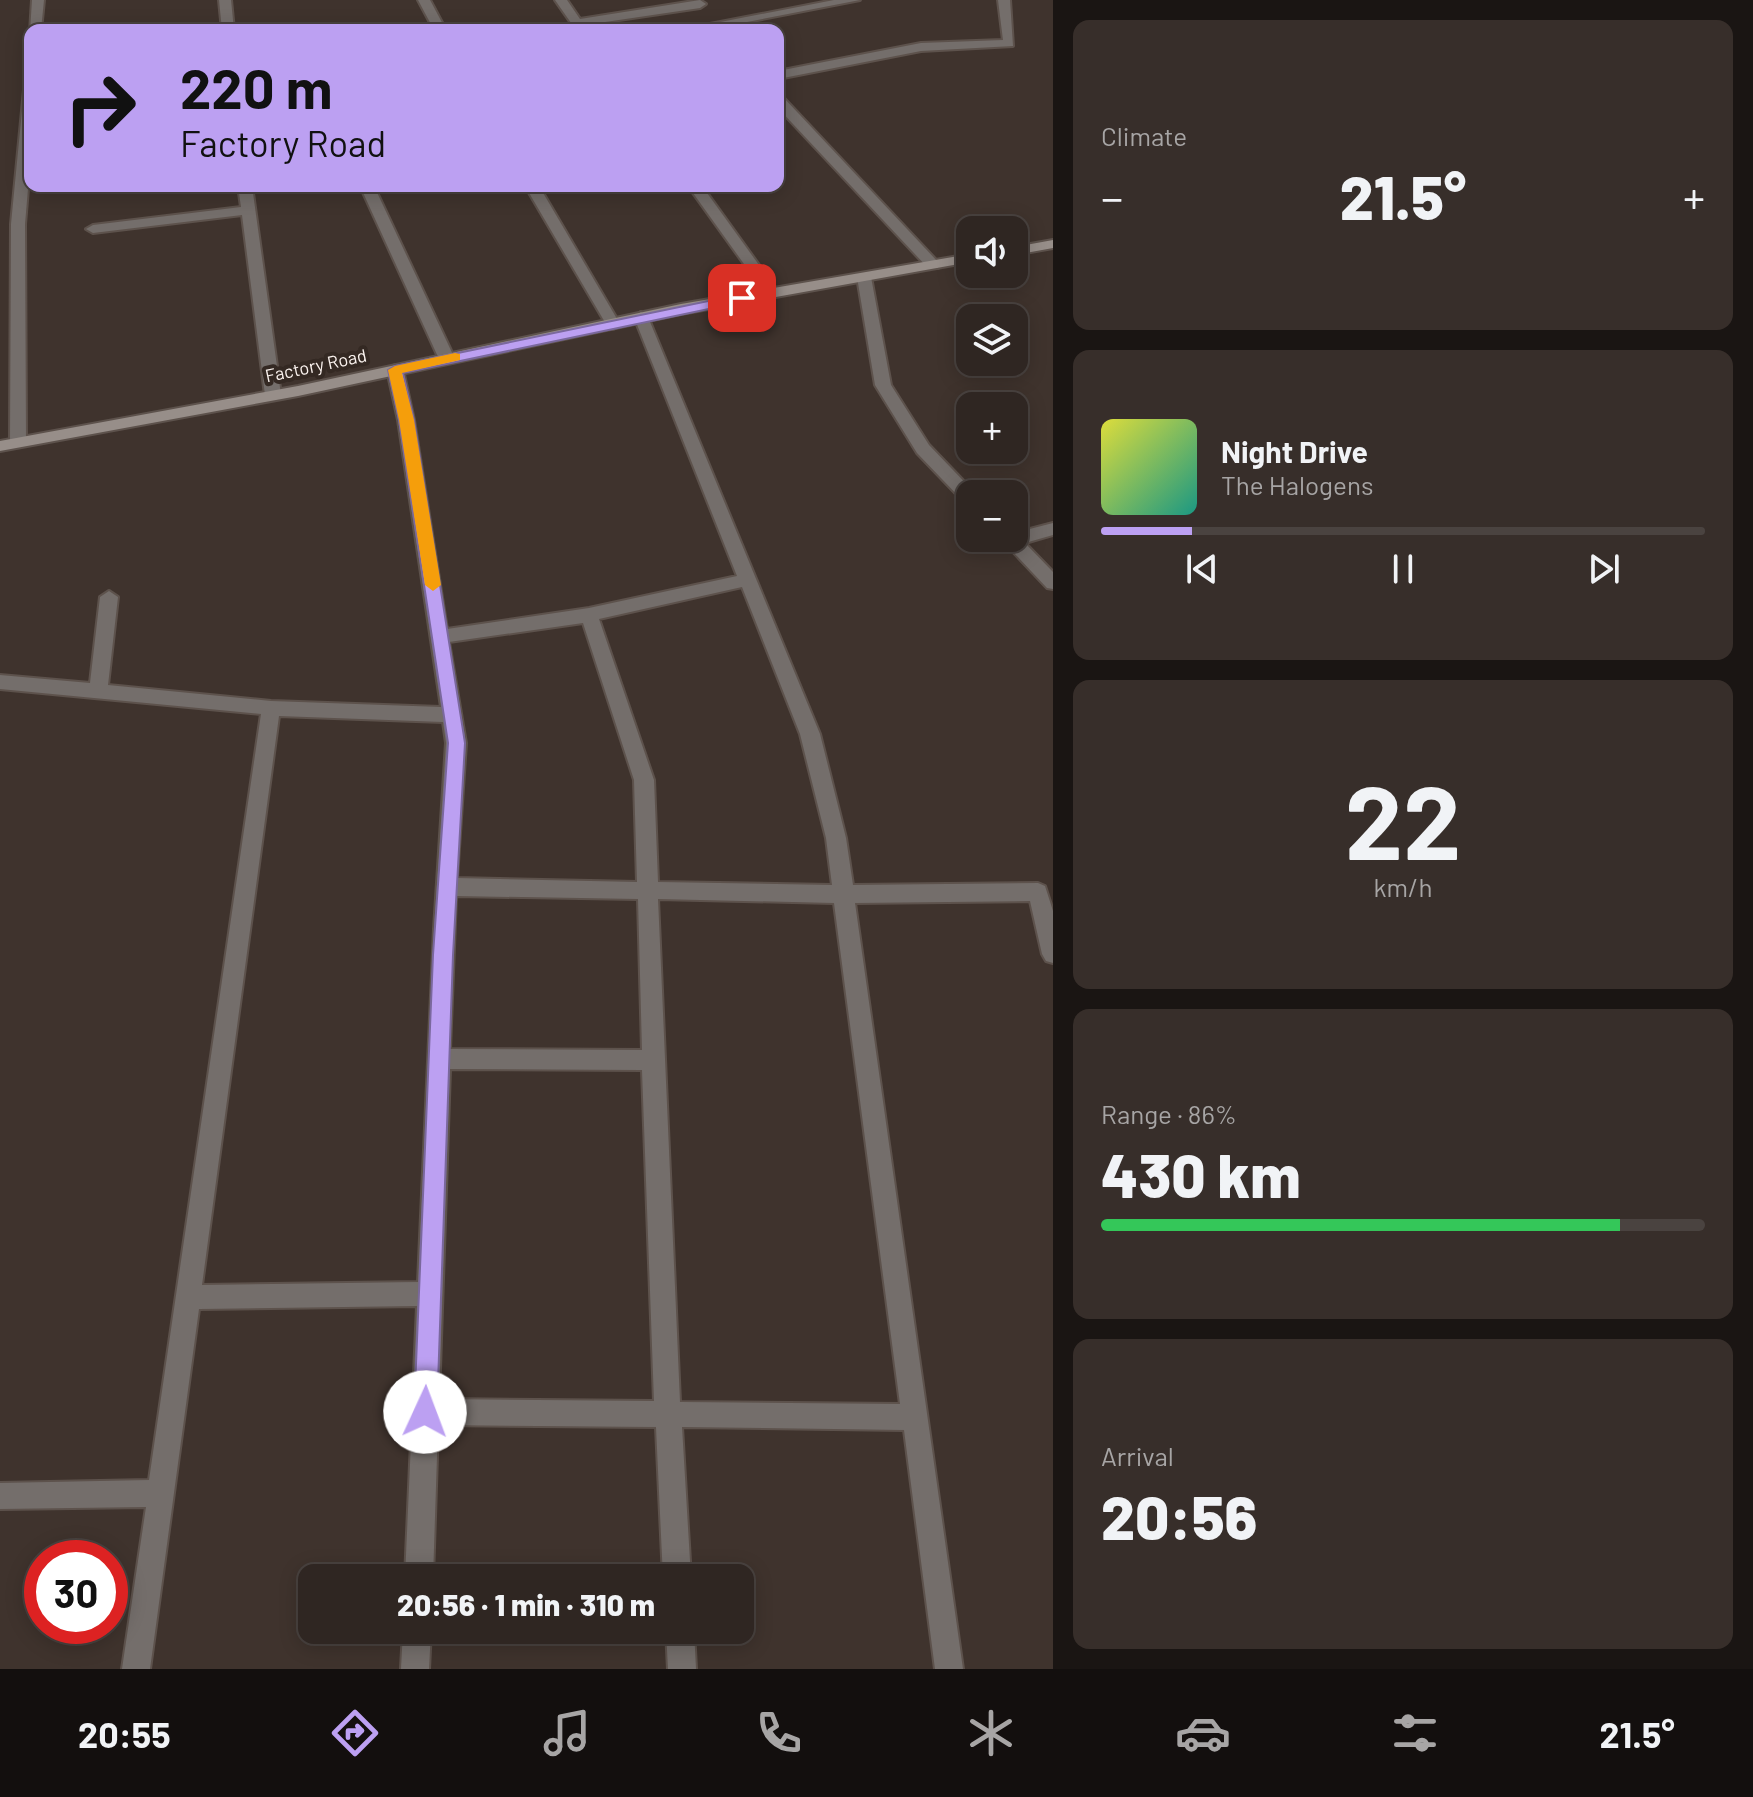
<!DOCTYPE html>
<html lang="en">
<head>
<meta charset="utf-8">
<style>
  :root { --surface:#2f2622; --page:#372e2a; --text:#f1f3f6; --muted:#a7a5a5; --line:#4a4340; --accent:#bca0f2 }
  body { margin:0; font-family:Barlow,sans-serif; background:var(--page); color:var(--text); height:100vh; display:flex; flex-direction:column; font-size:30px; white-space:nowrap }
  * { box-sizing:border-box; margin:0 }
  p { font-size:26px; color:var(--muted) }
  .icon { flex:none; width:44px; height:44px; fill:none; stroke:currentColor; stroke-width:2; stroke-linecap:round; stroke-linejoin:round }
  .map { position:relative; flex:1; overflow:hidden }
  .details { display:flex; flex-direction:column; gap:20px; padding:20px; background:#1a1513; width:700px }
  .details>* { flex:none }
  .hud { position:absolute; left:24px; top:24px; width:760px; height:168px; border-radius:16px; box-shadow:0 4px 20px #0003,0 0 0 2px var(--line); background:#bca0f2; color:#111; overflow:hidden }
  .fabs { position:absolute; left:956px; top:216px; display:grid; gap:16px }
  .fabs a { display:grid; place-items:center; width:72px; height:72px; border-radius:16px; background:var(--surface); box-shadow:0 4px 20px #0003,0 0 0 2px var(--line); font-size:40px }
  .speed { position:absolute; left:24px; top:1540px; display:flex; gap:16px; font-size:40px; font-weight:700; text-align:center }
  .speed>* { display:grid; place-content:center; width:104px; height:104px; border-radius:50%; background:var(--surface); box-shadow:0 4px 20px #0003,0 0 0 2px var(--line); line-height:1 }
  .speed .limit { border:12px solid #d22; background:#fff; color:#111 }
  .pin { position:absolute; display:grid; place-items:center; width:68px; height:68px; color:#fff; margin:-34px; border-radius:16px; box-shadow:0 4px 12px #0006 }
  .me { position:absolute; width:88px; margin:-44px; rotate:2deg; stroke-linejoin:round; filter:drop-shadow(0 0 6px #0008) }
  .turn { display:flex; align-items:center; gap:28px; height:168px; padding:0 24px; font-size:36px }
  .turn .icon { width:104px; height:104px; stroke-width:2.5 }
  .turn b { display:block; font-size:56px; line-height:68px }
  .big { font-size:60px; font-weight:800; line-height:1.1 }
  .details .widget { flex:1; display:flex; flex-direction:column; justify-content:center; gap:12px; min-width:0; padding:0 28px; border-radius:16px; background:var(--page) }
  .details .dial { align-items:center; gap:0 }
  .dial b { font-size:104px; line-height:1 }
  .song { display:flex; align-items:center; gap:24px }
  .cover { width:96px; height:96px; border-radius:12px; background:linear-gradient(135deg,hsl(60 70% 55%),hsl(170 70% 35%)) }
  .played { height:8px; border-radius:4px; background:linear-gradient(90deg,var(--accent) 15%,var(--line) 15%) }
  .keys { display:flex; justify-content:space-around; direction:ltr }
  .heat { display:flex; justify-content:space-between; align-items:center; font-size:44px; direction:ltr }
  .charge { height:12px; border-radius:6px; background:linear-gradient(90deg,#34c759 86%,var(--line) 0) }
  .trip { position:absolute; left:298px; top:1564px; width:456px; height:80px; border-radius:16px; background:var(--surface); box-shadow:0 4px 20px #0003,0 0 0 2px var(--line); font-weight:800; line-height:80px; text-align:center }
  .tab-bar { display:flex; height:128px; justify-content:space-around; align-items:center; background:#130f0e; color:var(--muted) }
  .tab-bar .icon { width:56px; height:56px }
  .tab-bar .current { color:var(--accent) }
  .tab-bar b { font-size:36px; color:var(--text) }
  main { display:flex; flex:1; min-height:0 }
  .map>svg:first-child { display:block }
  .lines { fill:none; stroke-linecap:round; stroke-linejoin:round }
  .minor-casing { stroke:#5d524c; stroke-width:4 }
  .secondary-casing { stroke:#5d524c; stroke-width:4 }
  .minor { fill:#746e6b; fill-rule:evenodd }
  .secondary { fill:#978e89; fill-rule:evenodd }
  .route { fill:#bca0f2; stroke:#7a689d; stroke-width:2 }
  .slow { fill:#f59e0b }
  .labels { text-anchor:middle; stroke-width:8; stroke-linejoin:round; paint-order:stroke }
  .far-street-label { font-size:18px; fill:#fbf3ef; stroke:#342923 }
</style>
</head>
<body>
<main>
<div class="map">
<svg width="1053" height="1669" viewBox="0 0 1053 1669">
  <rect width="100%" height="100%" fill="#3f332d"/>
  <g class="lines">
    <g class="minor-casing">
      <g id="minor">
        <path d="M32,0H44L41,30L30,32Z"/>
        <path d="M219,0H231L234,30H222Z"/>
        <path d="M418,0H430L446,30H434Z"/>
        <path d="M555,0H567L580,19L700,0L706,4L700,8L585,25L588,30H576Z"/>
        <path d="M834,0H860L716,28L710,24Z"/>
        <path d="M998,0H1010L1013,46L921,51L778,79V71L921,43L1003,40Z"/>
        <path d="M30,86V165L25,224L26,442L18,447L10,442L11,224L24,90Z"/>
        <path d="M778,96L783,97L938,262V268H928L778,108Z"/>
        <path d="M238,186H252L281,395L273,400L265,395L242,215L93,233L86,229L93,225L241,207Z"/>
        <path d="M360,186H374L455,359L452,362H442L439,359Z"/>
        <path d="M525,186H539L620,324L618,327L613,329L606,324Z"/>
        <path d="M688,186H702L777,290V296H767Z"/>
        <path d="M864,273L871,277L891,385L929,445L976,494H970V504L964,502L917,453L875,385L857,277Z"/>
        <path d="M641,312L648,317L820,734L846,838L853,885L1038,883L1045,886L1053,911V963L1046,961L1042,954L1030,901L855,903L963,1669H935L904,1430L682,1427L691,1578H663L656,1427L438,1425L433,1578H405L417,1306L199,1309L150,1669H122L146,1507L0,1509V1483L149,1480L261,714L0,689V675L90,683L100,597L109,591L118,597L108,685L271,701L441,707L398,420L387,370L395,365L403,370L414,420L447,629L589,608L737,576L634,317ZM742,587L800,734L826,838L832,885L658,882L654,780L599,619ZM583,623L634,780L637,882L457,878L466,743L449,642ZM279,716L443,722L446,743L434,929L418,1282L202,1285ZM456,896L638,899L642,1050L450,1049ZM658,899L834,903L900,1404L680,1402ZM450,1069L642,1070L654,1401L439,1399Z"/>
        <path d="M1053,523V535L1025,543L1053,572V589L1047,588L1000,538H1014V533Z"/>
        <path d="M403,1630H431L429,1669H401Z"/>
        <path d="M666,1630H694L696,1669H668Z"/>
      </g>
    </g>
    <g class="secondary-casing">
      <g id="secondary">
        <path d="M1053,240V248L1014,255V247Z"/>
        <path d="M970,254V262L681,314L298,396L0,451V441L298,386L681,304Z"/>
      </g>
    </g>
    <use href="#minor" class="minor"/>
    <use href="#secondary" class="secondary"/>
  </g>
  <path class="route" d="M742,294L747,296V301L403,373L414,420L465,743L453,955L437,1412L434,1421L425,1424L417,1421L414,1412L433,955L448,743L399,420L388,370L395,366Z"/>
  <path class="slow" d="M455,353L460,354V360L402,373L414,420L441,585L433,591L425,585L399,420L388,370L395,366Z"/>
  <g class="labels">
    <g class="far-street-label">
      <text transform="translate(316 366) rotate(-12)" y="6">Factory Road</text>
    </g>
  </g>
</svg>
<div class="fabs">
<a><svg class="icon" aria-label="sound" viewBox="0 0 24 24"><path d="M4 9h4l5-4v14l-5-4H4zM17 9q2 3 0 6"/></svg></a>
<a><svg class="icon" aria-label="layers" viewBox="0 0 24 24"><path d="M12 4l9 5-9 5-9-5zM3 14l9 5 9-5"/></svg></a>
<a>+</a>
<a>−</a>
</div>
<div class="speed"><div class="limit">30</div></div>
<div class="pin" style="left:742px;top:298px;background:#d93025"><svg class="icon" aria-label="arrive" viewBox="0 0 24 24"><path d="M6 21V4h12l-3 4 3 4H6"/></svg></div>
<svg class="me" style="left:425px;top:1412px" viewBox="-20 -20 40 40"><circle r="19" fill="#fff"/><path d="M0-13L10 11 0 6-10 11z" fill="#bca0f2"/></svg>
<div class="trip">20:56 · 1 min · 310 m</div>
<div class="hud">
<div class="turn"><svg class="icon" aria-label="right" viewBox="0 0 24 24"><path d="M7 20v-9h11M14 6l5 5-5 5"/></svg><div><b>220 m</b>Factory Road</div></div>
</div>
</div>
<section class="details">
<div class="widget"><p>Climate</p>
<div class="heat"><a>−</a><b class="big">21.5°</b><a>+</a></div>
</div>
<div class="widget">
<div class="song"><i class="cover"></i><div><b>Night Drive</b><p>The Halogens</p></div></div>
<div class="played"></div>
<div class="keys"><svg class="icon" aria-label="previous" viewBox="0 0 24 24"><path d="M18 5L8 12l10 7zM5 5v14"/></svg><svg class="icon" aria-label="pause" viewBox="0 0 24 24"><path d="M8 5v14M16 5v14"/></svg><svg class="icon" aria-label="next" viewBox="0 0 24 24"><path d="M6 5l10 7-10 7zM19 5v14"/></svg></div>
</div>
<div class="widget dial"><b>22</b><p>km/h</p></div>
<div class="widget"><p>Range · 86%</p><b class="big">430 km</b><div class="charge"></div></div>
<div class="widget"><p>Arrival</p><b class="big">20:56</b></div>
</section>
</main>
<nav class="tab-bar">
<b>20:55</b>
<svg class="icon current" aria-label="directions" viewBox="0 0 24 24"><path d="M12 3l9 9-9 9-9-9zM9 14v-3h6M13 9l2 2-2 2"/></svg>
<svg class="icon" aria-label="music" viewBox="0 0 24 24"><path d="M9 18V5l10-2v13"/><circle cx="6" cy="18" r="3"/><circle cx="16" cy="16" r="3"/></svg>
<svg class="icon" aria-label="phone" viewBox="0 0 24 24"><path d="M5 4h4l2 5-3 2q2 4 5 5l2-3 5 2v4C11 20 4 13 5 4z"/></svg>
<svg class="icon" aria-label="climate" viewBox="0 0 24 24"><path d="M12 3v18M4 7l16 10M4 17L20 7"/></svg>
<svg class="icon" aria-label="car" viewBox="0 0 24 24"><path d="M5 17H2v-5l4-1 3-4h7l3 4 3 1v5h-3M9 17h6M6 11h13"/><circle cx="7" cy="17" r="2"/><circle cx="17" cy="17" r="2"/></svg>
<svg class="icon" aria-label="filters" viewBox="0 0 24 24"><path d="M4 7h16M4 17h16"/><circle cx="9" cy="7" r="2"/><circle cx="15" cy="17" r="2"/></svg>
<b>21.5°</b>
</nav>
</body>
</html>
